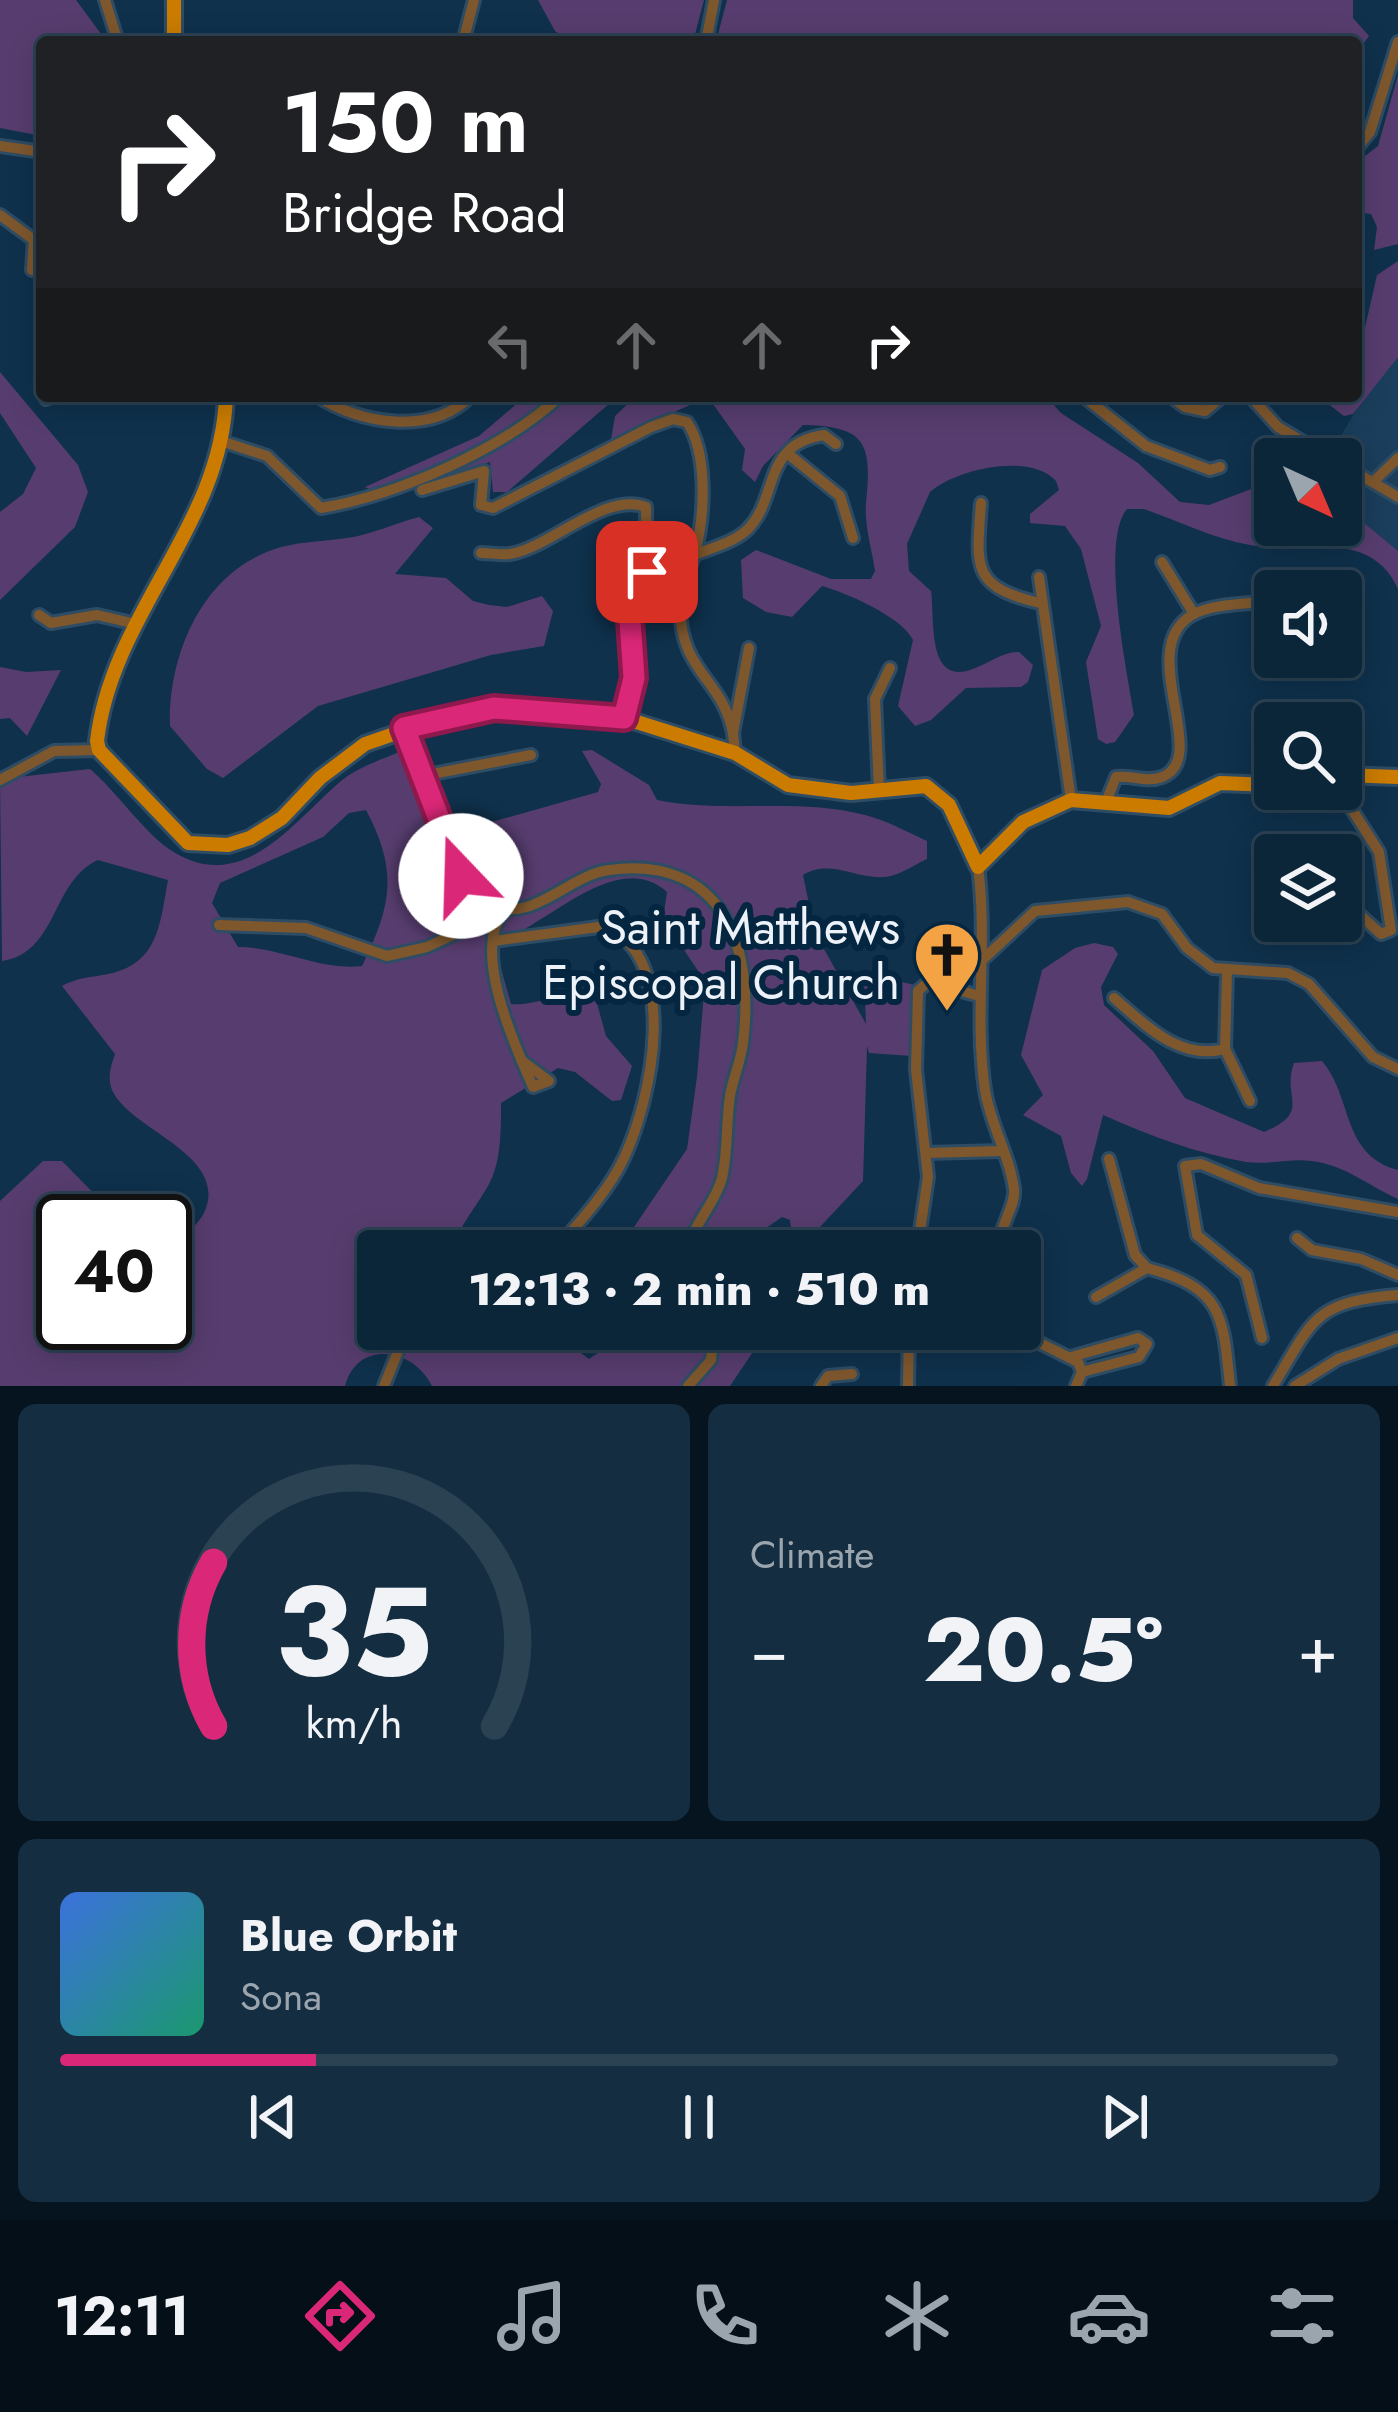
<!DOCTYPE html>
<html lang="en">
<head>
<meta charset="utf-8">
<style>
  :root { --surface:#0b2539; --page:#142d41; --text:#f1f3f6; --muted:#9aa5ae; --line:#2b4253; --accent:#db2777 }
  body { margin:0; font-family:Jost,sans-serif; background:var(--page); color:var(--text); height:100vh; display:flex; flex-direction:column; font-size:45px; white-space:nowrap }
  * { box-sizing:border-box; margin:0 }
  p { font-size:39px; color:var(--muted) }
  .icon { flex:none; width:66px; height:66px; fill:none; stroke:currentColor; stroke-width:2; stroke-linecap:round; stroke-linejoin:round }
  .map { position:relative; height:1386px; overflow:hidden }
  .sheet { display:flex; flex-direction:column; gap:18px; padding:18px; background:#06141f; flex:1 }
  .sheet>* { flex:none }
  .guide { position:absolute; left:36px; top:36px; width:1326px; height:366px; border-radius:12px; box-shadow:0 6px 30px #0003,0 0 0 3px var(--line); background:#202124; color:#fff; overflow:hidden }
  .needle { width:78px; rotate:136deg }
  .controls { position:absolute; left:1254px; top:438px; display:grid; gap:24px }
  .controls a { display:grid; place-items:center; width:108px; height:108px; border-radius:12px; background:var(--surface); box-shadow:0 6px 30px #0003,0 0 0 3px var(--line); font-size:60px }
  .speed { position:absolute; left:36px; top:1194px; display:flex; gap:24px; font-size:60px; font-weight:700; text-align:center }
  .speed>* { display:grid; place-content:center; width:156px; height:156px; border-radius:50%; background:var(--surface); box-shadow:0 6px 30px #0003,0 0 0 3px var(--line); line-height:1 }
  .speed .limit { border:6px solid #111; border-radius:18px; background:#fff; color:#111 }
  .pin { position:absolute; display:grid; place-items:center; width:102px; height:102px; color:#fff; margin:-51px; border-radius:24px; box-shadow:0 6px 18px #0006 }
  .me { position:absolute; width:132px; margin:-66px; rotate:339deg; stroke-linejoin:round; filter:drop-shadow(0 0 9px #0008) }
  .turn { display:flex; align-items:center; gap:42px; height:252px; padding:0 48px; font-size:54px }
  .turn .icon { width:156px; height:156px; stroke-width:2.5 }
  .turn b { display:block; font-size:84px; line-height:102px }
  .lanes { display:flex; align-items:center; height:114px; padding:0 48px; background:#0003; justify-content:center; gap:60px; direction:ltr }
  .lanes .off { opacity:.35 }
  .big { font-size:90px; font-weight:800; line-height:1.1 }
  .sheet .widget { flex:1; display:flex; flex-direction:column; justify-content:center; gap:18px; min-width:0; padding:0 42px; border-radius:18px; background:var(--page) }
  .sheet .dial { align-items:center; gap:0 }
  .dial svg { height:312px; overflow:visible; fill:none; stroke:var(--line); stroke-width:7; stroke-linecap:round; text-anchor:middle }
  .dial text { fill:var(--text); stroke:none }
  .song { display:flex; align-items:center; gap:36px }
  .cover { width:144px; height:144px; border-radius:18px; background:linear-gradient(135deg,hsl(220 70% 55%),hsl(160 70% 35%)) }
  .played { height:12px; border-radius:6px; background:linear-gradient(90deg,var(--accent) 20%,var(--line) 20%) }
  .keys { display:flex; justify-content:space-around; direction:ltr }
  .heat { display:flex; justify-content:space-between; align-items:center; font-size:66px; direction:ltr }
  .sheet .tiles { flex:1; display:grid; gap:18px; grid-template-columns:1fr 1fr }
  .widget:last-child { grid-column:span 2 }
  .trip { position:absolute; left:357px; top:1230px; width:684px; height:120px; border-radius:12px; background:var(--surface); box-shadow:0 6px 30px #0003,0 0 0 3px var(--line); font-weight:800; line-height:120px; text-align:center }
  .tab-bar { display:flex; height:192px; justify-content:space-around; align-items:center; background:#040f17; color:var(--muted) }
  .tab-bar .icon { width:84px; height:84px }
  .tab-bar .selected { color:var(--accent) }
  .tab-bar b { font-size:54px; color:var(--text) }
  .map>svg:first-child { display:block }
  .built { fill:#1a3e5c }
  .green { fill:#573d6f; fill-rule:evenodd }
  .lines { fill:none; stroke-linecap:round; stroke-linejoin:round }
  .minor-casing { stroke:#2e4c64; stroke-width:16 }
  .major-casing { stroke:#2e4c64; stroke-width:20 }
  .minor { stroke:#7e572d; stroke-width:10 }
  .major { stroke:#cb7c00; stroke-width:14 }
  .route-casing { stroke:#8e194d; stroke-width:30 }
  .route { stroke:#db2777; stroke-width:21 }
  .labels { text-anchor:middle; stroke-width:12; stroke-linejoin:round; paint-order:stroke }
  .poi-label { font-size:48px; fill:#ecf2f8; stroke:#042641; text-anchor:end }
</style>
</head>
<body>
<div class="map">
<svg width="1398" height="1386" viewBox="0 0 1398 1386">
  <rect width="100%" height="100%" fill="#0f314c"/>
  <path class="built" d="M1398,339V557L1341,505V485L1354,465L1332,451Z"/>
  <g class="green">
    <path d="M0,0H76L107,42H42V136L0,128Z"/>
    <path d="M538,0H704L693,42H571L555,31Z"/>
    <path d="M727,0H1353V18L1369,36L1364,43L716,42Z"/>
    <path d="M1398,75V244L1374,250L1377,227L1371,214L1356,212V163L1378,146Z"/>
    <path d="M1398,261V357L1353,414L1344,416L1318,396H1356V367L1377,275Z"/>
    <path d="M0,372L78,465L88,492L75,527L0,600V512L23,494L36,468L0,413Z"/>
    <path d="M526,396H618L507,492H493L490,462C454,474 401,504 365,487L479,436Z"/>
    <path d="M636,396H740L747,400L1046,396L1061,413L1138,463L1180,502L1209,505L1254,488H1275V525H1341V504L1398,551V589C1371,528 1302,553 1250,545C1215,539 1178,521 1144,509H1127C1100,541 1127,673 1134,715L1115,742L1106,744L1098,739L1086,662L1101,626L1081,549L1065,526L1030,523V514L1059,490L1056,481C1030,452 956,469 930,492L907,544L909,571L931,591C935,618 926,687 973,669C989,663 1002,652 1019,652L1033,665L1028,682L1021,687L966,688L931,720L915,726L898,706L913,640C902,617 847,593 822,586L792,617L766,612L743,598L741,560L756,550L831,579H871L875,571C872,550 864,524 866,503C872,444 867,426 803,425L763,466L755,482L742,470L745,449L708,397L611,440L615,416Z"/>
    <path d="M419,517L433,528L395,574L446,578L473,601L489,605L507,607L542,596L553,611L544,646L491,655L318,706L223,778L207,769L170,726C168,656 201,575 272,550C297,541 321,542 347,538C371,535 395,523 419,517Z"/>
    <path d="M0,667L26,672L61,670L27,736L10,718L0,719Z"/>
    <path d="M408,748L442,836L598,792L601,784L582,751L592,750L649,785L657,800C725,814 797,797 865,815C886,820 907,832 927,841V859C916,864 903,873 891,876C860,883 832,857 803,875L815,933L866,1024L864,974L915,985L912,1056L869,1053L867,1046L863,1181L819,1228L813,1251H794L790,1220L782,1217L766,1228L755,1251H679L673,1238L631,1246L632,1230L687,1149L697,1077L705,981L663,919L667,892C618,848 551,922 504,939L496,951L511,1004C538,1007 573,985 596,1000L606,1036L632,1066L621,1100L612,1101L575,1072L558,1068L501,1103C502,1194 485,1180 449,1251H378V1329H549L589,1359L633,1329H759L765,1334L730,1386H432C413,1347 357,1340 345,1386H0V1201L43,1161H62L121,1221H63V1323H165V1243C182,1239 200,1225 206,1208C225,1153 130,1130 112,1090C107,1076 111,1066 115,1054L62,986C82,975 99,978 119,971C160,958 161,916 168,880L98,860C51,881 58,953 2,961L0,779L90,769C116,791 144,832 169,849C241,898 292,823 341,781C359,766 387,758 408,748ZM366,810C399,872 391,906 362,966C320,971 280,947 238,947L212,903L220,883L323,837L349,813Z"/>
    <path d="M1094,943L1113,947L1118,954L1101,987L1104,1005L1153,1051L1185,1098L1264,1132C1313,1111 1281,1099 1294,1063L1322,1061C1353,1097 1341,1155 1398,1170V1199C1369,1186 1345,1165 1312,1161C1291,1158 1268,1165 1246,1162C1195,1153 1151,1136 1103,1115L1087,1179L1082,1186L1071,1173L1061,1136L1023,1115L1043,1095L1021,1055L1042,970L1075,948Z"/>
  </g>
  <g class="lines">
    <g class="minor-casing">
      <g id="minor">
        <path d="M105,0L118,42"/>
        <path d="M463,42L474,0"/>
        <path d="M706,42L714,0"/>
        <path d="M0,146L42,152"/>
        <path d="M1356,149L1370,132L1398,42"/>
        <path d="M0,215L34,240L32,270"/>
        <path d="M317,396C360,424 431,436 471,396"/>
        <path d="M1083,396L1146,446L1210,470L1220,467"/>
        <path d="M1170,396L1185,407L1205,411L1223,396"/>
        <path d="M1250,396L1278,427L1332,459"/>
        <path d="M46,399L55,396"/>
        <path d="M224,442L267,456L321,508C397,495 504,449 560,396"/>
        <path d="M787,453L840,496L853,538"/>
        <path d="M1341,464L1398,497"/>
        <path d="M1373,482L1398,458"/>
        <path d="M422,490L484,471L481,505L493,508L651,427L673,419L687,422C708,453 705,516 695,552C690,571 680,586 680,606C680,673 723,679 733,733"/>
        <path d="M981,503C976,569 972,587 1040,603"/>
        <path d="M481,553C490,553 501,555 510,554C548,549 605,491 646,507L647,572L630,606L634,678L624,718"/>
        <path d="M694,555C711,548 735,542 748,529C779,497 762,444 824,435L836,444"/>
        <path d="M1162,562L1194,614"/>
        <path d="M1039,577L1071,800"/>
        <path d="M1341,592L1347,591"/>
        <path d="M39,615L51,623L97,615L132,623"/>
        <path d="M404,728C420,772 450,885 491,905C532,924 569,875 609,870C723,855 755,946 743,1043C741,1061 733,1078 730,1096C726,1123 728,1151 722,1178C715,1204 693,1225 686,1251"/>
        <path d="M735,753L733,733L749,648"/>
        <path d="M422,776L531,755"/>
        <path d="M0,780L54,751L99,750"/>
        <path d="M1339,789L1379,852L1391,930L1381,934L1341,898"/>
        <path d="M879,790L875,699L890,668"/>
        <path d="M1106,802L1116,777C1132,775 1147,783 1162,777C1212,758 1134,649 1192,615C1213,603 1251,604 1275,601"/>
        <path d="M978,867C988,941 974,1015 985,1090C990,1124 1010,1156 1014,1189C1016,1208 998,1225 1000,1251"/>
        <path d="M505,911C470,948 515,1046 533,1087L549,1081L521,1060"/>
        <path d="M219,925L306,928L387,956L427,947L506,910"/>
        <path d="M493,941L606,926C681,961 652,1098 624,1158C610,1188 585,1216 563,1241"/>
        <path d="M978,964L1035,911L1128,902L1162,914L1187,948L1213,968L1288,973L1309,984L1373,1057L1398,1069"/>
        <path d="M1227,972L1225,1049L1250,1101"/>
        <path d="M1114,998C1145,1025 1180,1061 1225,1049"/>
        <path d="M926,1153L1001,1151"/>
        <path d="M1109,1159L1135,1255L1147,1268"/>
        <path d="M1297,1238L1312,1250L1361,1259L1398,1275"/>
        <path d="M917,1251L928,1177L916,1070L918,991L928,982L976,995"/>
        <path d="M1020,1282L1030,1338L1078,1362L1082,1372L1076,1386"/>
        <path d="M1096,1297L1147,1268C1223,1288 1223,1315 1230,1386"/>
        <path d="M1262,1338L1246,1275L1197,1235L1185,1166L1201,1164L1259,1188L1398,1212"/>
        <path d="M1071,1357L1138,1338L1147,1344L1139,1357L1082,1372"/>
        <path d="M384,1386L407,1329"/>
        <path d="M688,1386L711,1360L714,1329"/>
        <path d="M821,1386L828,1376L852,1374"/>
        <path d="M908,1386L909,1329"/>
        <path d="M1273,1386C1314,1318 1314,1302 1398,1295"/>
        <path d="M1295,1386L1338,1359L1398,1338"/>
      </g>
    </g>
    <g class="major-casing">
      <g id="major">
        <path d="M174,42V0"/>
        <path d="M226,396C222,526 112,613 97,741L99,750L188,843L228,845L250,838L282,818L320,778L365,744L434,720L494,708L624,718L735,753L788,785L851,793L926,786L949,805L978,867L1023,822L1071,800L1169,808L1220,783L1275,785"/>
        <path d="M1341,775L1398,777"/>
      </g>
    </g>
    <use href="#minor" class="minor"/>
    <use href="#major" class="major"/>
  </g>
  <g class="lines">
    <g class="route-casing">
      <path id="route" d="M461,876L404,728L494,708L624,718L634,678L629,606L647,572"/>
    </g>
    <use href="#route" class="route"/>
  </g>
  <defs>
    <g id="church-pin" transform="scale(3.45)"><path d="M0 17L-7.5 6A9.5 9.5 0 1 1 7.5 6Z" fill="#f4a344" stroke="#042641"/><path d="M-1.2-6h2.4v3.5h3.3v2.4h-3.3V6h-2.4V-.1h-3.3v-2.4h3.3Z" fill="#111"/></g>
  </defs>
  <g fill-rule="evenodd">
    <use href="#church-pin" x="947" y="955"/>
  </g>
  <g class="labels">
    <g class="poi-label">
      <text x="900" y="944">Saint Matthews<tspan x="900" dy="55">Episcopal Church</tspan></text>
    </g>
  </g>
</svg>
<div class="controls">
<a><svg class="needle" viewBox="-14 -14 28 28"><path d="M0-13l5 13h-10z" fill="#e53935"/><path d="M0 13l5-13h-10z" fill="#9aa5ae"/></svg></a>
<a><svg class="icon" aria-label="sound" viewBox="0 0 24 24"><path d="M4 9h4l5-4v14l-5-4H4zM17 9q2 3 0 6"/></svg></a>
<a><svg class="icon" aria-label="search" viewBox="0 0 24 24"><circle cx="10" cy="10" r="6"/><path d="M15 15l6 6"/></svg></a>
<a><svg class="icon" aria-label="layers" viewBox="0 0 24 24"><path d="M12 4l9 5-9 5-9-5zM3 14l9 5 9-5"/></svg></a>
</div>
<div class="speed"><div class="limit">40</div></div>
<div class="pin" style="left:647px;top:572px;background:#d93025"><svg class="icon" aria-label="arrive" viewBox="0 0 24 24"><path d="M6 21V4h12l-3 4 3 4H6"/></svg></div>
<svg class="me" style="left:461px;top:876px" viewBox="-20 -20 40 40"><circle r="19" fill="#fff"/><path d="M0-13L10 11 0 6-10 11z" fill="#db2777"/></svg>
<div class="trip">12:13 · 2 min · 510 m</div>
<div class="guide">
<div class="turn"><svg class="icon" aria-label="right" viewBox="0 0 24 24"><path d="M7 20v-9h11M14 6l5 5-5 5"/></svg><div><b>150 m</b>Bridge Road</div></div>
<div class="lanes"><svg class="icon off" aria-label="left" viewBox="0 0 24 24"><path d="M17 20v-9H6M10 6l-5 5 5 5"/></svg><svg class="icon off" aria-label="ahead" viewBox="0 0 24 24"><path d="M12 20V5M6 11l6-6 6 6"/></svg><svg class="icon off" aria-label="ahead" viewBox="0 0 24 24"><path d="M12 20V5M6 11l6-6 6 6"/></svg><svg class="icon" aria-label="right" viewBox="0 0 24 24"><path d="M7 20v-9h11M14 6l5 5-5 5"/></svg></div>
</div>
</div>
<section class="sheet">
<div class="tiles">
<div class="widget dial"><svg viewBox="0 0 100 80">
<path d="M14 69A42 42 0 1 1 86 69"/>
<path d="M14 69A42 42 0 0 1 14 27" stroke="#db2777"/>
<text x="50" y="56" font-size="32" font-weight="700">35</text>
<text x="50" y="72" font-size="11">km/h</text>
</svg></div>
<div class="widget"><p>Climate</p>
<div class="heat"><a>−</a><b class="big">20.5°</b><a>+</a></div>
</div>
<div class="widget">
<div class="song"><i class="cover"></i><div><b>Blue Orbit</b><p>Sona</p></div></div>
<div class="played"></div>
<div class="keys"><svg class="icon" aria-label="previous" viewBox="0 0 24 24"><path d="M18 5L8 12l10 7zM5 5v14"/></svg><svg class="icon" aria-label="pause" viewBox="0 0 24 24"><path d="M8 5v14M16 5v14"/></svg><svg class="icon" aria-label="next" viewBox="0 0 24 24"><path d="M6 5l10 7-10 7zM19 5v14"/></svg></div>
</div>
</div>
</section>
<nav class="tab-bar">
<b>12:11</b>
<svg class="icon selected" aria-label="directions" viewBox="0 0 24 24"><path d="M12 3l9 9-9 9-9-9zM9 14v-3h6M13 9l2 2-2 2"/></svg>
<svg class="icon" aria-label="music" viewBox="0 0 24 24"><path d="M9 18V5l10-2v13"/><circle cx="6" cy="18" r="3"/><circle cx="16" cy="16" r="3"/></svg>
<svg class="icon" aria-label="phone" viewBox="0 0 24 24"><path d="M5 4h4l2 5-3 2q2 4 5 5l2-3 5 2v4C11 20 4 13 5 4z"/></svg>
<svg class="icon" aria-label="climate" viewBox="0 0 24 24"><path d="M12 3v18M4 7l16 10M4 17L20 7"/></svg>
<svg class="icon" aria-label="car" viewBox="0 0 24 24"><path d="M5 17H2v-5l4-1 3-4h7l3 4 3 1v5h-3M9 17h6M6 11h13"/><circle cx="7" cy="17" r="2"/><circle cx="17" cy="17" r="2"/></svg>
<svg class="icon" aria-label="filters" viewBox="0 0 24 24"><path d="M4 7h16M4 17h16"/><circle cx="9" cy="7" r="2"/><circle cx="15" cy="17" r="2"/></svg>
</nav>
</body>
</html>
